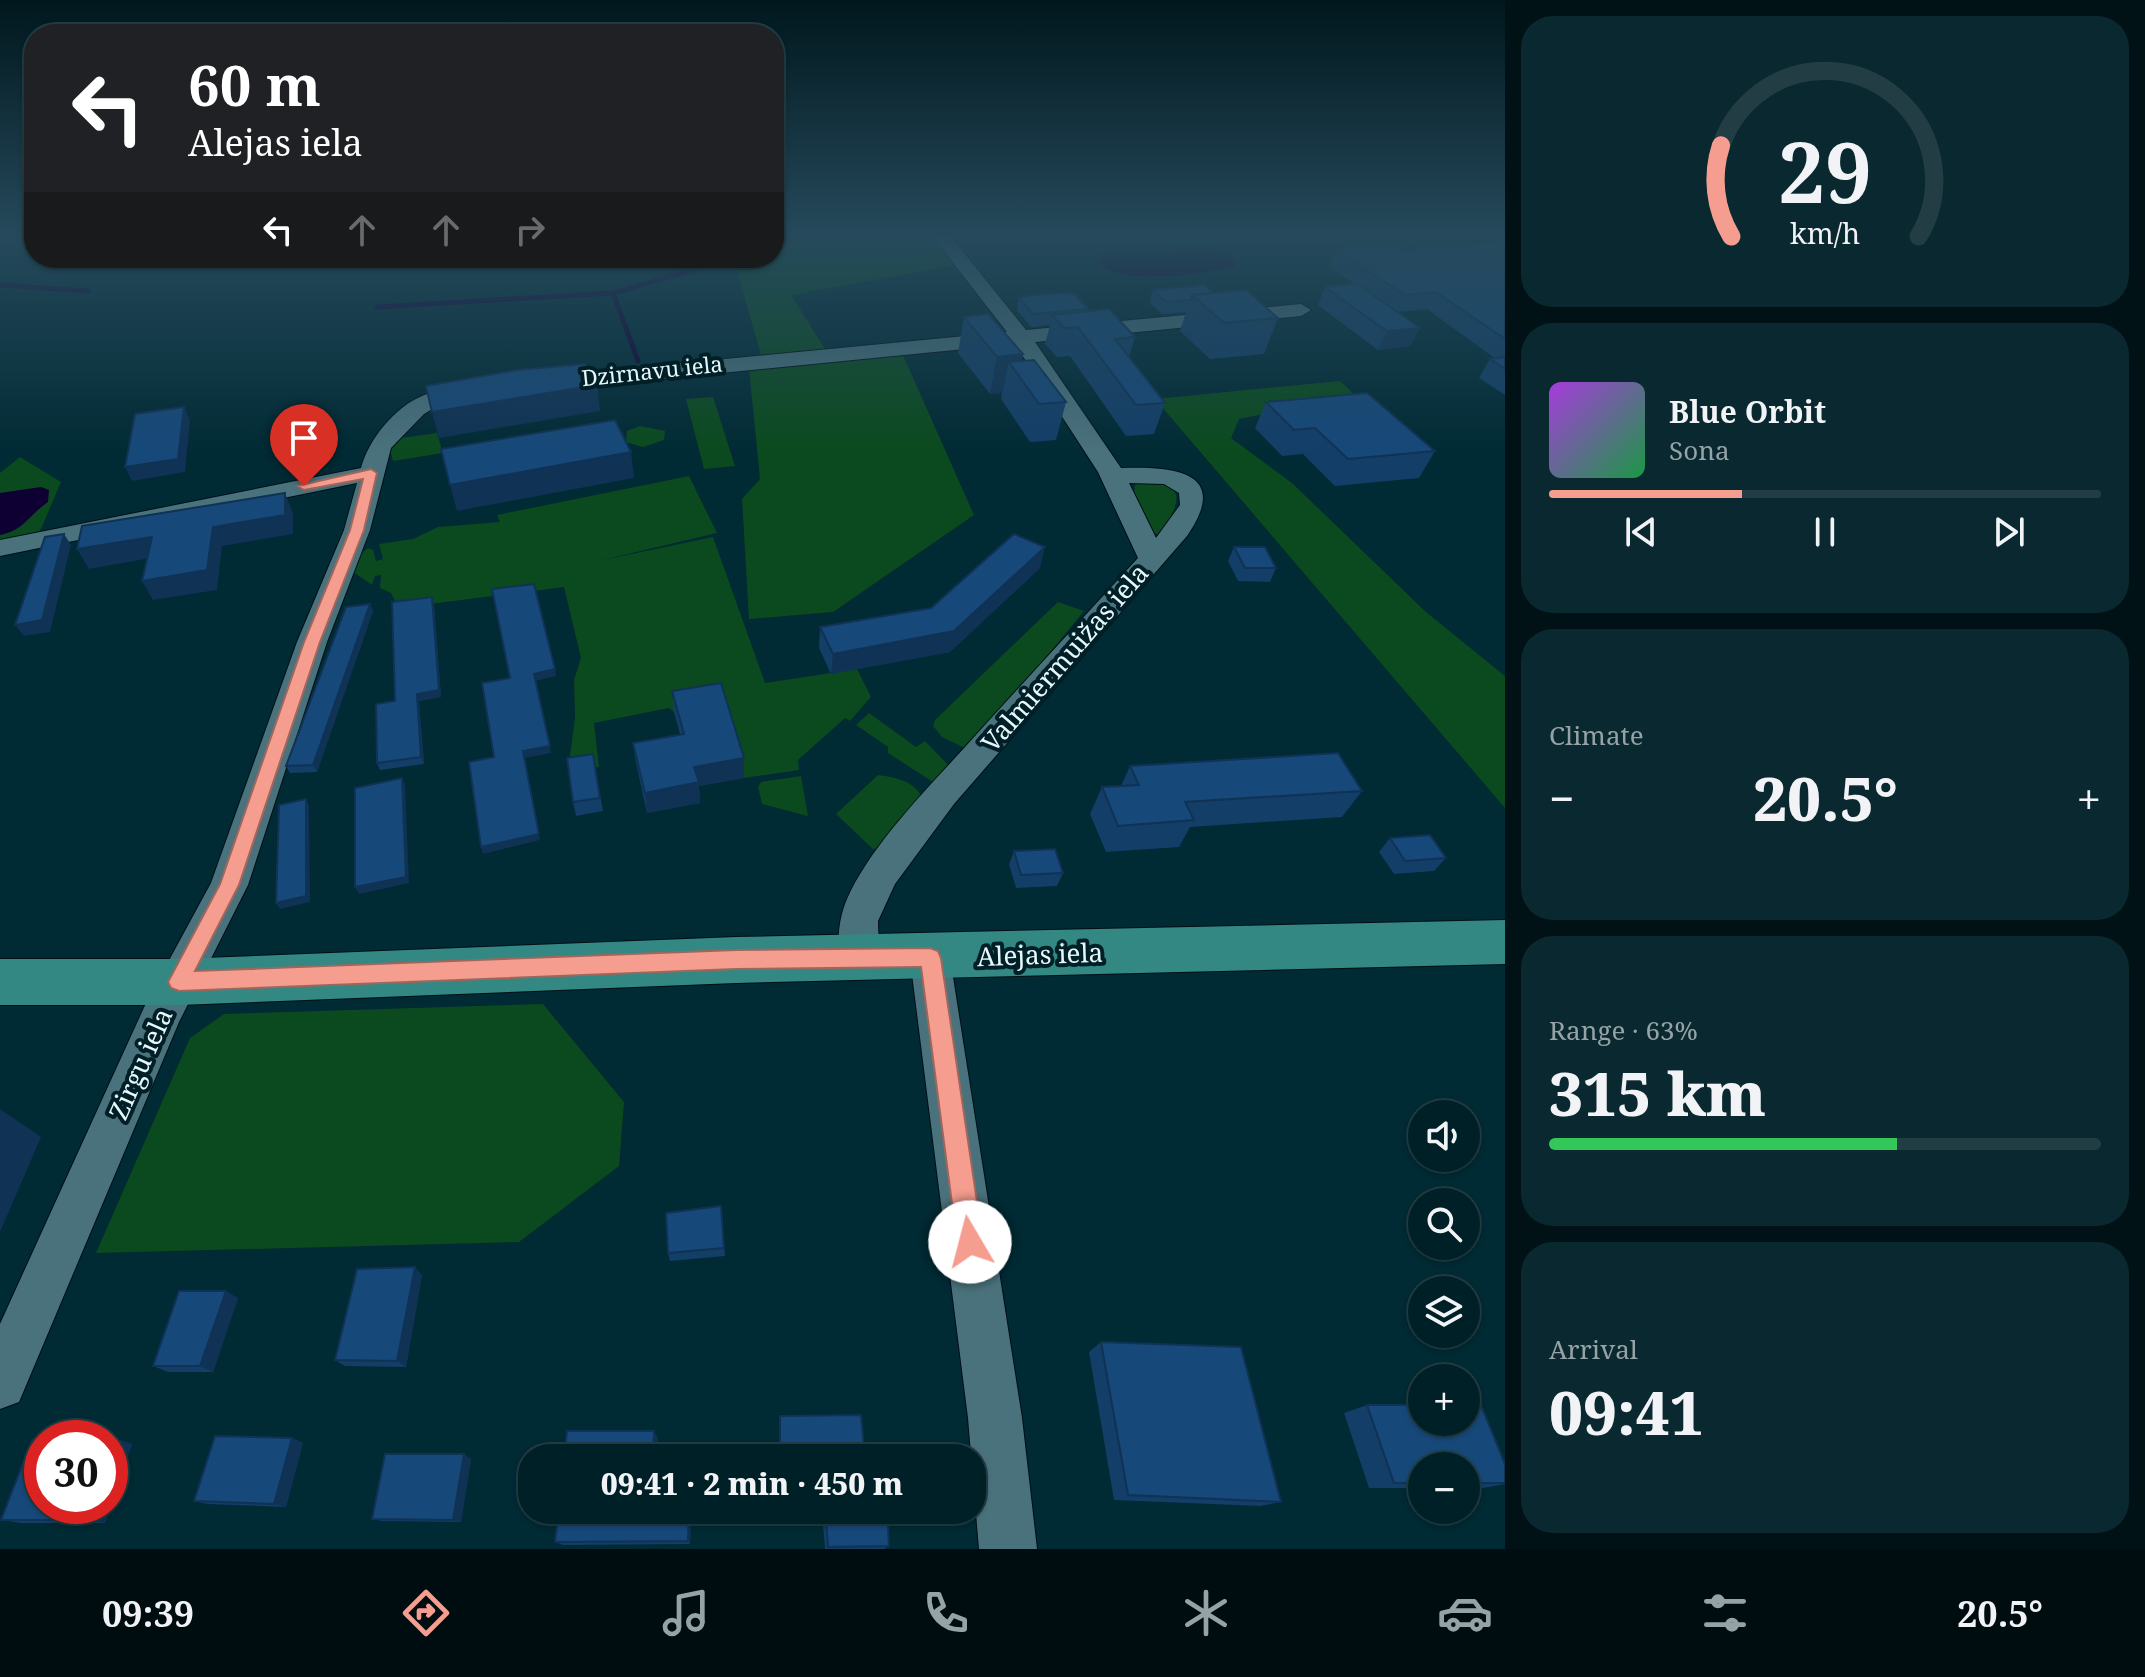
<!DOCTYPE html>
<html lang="en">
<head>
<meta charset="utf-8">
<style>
  :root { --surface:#002027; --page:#0a282f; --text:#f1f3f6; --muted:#95a3a7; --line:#223e44; --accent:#f59d8e }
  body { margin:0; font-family:"Noto Serif",serif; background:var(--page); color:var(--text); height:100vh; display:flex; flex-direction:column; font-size:30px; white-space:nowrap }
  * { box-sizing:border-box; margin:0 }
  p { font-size:26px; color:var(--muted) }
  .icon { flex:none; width:44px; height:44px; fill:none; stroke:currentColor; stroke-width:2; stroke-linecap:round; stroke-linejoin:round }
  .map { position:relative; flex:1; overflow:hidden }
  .details { display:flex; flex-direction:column; gap:16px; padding:16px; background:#001215; width:640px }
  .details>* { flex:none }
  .top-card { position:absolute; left:24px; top:24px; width:760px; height:244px; border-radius:32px; box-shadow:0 2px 6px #0004,0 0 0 2px var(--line); background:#202124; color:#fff; overflow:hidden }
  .tools { position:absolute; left:1408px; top:1100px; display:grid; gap:16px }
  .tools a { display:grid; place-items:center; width:72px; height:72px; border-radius:50%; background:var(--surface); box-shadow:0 2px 6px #0004,0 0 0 2px var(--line); font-size:40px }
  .speed { position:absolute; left:24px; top:1420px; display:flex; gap:16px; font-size:40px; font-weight:700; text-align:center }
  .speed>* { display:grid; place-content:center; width:104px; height:104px; border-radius:50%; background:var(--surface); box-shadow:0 2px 6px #0004,0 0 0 2px var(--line); line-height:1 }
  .speed .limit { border:12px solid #d22; background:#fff; color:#111 }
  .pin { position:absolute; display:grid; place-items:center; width:68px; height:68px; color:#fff; margin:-82px -34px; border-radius:50% 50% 50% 0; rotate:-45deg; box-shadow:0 0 8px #0007 }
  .pin .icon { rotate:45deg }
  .me { position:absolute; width:88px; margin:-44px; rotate:352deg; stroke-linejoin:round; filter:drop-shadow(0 0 6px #0008) }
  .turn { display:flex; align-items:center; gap:28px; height:168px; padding:0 32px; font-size:36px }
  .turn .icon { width:104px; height:104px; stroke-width:2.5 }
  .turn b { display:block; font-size:56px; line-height:68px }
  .lanes { display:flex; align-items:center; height:76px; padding:0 32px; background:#0003; justify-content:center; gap:40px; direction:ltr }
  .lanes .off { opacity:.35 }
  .big { font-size:60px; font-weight:800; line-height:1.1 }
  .details .widget { flex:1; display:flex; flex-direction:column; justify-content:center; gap:12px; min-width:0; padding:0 28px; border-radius:32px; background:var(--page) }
  .details .dial { align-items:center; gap:0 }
  .dial svg { height:208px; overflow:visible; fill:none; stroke:var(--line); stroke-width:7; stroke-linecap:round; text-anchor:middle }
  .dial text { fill:var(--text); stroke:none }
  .song { display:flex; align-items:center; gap:24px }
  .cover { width:96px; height:96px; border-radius:12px; background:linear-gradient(135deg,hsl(280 70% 55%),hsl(140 70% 35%)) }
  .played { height:8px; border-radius:4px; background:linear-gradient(90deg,var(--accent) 35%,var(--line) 35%) }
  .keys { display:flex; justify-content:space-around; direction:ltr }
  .heat { display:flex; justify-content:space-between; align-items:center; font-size:44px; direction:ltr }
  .charge { height:12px; border-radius:6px; background:linear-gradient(90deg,#34c759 63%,var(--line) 0) }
  .trip { position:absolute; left:518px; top:1444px; width:468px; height:80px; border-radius:32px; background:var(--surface); box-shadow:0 2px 6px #0004,0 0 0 2px var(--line); font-weight:800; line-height:80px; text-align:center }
  .tab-bar { display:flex; height:128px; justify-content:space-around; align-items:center; background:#000d10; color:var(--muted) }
  .tab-bar .icon { width:56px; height:56px }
  .tab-bar .on { color:var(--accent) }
  .tab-bar b { font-size:36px; color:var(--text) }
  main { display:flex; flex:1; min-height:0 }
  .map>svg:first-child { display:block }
  .green { fill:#0b4a1e }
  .water { fill:#0f0034 }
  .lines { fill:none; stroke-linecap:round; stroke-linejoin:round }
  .stream { stroke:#0f0034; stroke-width:5 }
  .minor-casing { stroke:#001016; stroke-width:2 }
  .major-casing { stroke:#001016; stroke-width:2 }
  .minor { fill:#4a727d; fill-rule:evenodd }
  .major { fill:#338884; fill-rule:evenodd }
  .wall { fill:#133e68 }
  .shaded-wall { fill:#0f3255 }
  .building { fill:#164879; stroke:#0f3255; stroke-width:2 }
  .route { fill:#f59d8e; stroke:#9f665c; stroke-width:2 }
  .labels { text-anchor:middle; stroke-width:8; stroke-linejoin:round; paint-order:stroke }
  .far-street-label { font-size:22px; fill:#e7f8fd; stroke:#011f27 }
  .street-label { font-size:26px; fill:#e7f8fd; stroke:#011f27 }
</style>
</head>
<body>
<main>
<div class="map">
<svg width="1505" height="1549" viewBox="0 0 1505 1549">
  <rect width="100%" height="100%" fill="#002a34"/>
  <g class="green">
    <path d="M811,237H934L956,265L791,295L825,349L761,355L734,260L774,258V248Z"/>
    <path d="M902,353L974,515L833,612L749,619L742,499L760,479L749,368Z"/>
    <path d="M1340,381L1356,396L1239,419L1231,438L1292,483L1426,612L1505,676V808L1155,399Z"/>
    <path d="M713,397L735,466L704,469L686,399Z"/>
    <path d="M640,426L665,431L664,440L643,447L626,442L627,431Z"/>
    <path d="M437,433L443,453L393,461L389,446L394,439Z"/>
    <path d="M20,457L61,482L41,529L35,535L0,540V535C28,529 33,513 41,488L0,493V473Z"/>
    <path d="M689,476L717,533L598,561L713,537L765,683L857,669L871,697L850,721L845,718L798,760L799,770L744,778L721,704L674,712L669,708L594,723L599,767L568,771L575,718L574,680L581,658L564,587L399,608L391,593L380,588L381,575L375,576L372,585L352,571L359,555L368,548L373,550L376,561L383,559L379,544L413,539L438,527L500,522L497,515Z"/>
    <path d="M1143,482C1190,480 1180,508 1158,534L1152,533L1134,492L1135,485Z"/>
    <path d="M1058,602L1084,611L969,750L942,737L933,726L935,720Z"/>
    <path d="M869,713L916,747L925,741L951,768L933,782L888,753V747L856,725Z"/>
    <path d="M878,775C895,777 919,782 923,802L881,848L873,849L836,814Z"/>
    <path d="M801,776L808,816L762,804L758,787L761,782Z"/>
    <path d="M543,1004L624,1102L619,1166L519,1242L96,1253L190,1038L224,1014Z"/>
  </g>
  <g class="water">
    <path d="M1196,248L1220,250L1236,258V266C1199,274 1125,288 1095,261L1101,255Z"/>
    <path d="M41,487L49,490L48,502C29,515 24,530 0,535V493Z"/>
  </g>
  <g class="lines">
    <g class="stream">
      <path d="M774,246L806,237"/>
      <path d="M0,285L88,291"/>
      <path d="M613,293L638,361"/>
      <path d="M377,307L613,293L734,258"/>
    </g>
    <g class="minor-casing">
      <g id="minor">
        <path d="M933,237H951L1026,330L1301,304L1311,310L1301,316L1035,342L1121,468C1173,466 1232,471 1187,536L954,804L895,884L878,921L879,957L873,969L859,974L845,969C835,948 838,920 847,899C871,845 927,789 966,746C1023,683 1081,620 1138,558L1098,472L1015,344L549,390L538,383L549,376L1007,332ZM1129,483L1164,484L1179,493L1180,505L1156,538Z"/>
        <path d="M473,383L481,385L484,390L481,395L439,405L424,414L391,448L370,530L327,642L248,885L179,1022L19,1402L0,1409V1324L147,1001L211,883L297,642L344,530L357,483L0,556V540L361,468C369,439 394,408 422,396C438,389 457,387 473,383Z"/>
        <path d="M930,941L944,946L950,958L1022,1418L1037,1549H979L968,1418L910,958L916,946Z"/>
      </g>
    </g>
    <g class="major-casing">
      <path id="major" d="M1505,920V964L736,983L179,1005H0V959H179L736,937Z"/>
    </g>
    <use href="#minor" class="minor"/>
    <use href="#major" class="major"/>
  </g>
  <g class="wall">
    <path d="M1502,237H1505V395L1479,378L1490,359H1496L1427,309L1397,312L1420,328L1410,346L1378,350L1318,305L1325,287L1355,284L1329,267L1336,250H1405L1499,242Z"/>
    <path d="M1153,290L1214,293L1278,318L1264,354L1210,359L1180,331L1186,312L1162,314L1149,302Z"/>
    <path d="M1019,298L1088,309V311L1135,337L1129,357L1165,403L1154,434L1126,436L1070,356L1057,357L1045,344L1050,325L1031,327L1017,310Z"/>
    <path d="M964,317L1023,354L1021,361L1066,402L1056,440L1030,442L1001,399L1002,393L990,394L958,353Z"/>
    <path d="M1266,402L1435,451L1419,478L1335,486L1303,454L1282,456L1255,428Z"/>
    <path d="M1234,547L1276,568L1270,582L1238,581L1228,561Z"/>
    <path d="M1040,568L950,652L831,674L819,648L820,627L931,608Z"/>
    <path d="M432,597L434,604L441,697L419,701L424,764L380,770L377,763L395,701Z"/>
    <path d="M370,604L373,611L317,772L290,773L286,766Z"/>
    <path d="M672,691L744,778L699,786L700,803L647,813L636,763L633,743L680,734L674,712Z"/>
    <path d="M593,754L603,811L576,816L573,802Z"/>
    <path d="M1130,766L1362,791L1342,817L1190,827L1179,847L1106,852L1090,814L1102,787L1121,786Z"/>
    <path d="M1390,838L1446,858L1434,871L1394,874L1379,852Z"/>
    <path d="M1014,851L1063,873L1057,886L1016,888L1009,864Z"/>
    <path d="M721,1206L725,1256L670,1261L668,1253Z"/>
    <path d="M422,1275L406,1367L345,1366L335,1360Z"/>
    <path d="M238,1298L213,1372H168L153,1366Z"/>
    <path d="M1101,1342L1281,1502L1260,1506L1114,1500L1089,1352Z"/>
    <path d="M1367,1405L1505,1464V1484L1483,1488H1466V1466H1422V1488H1369L1344,1413Z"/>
    <path d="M292,1438L303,1443L286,1507L208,1504L194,1501Z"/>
    <path d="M116,1439L132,1444L105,1523H21L1,1520Z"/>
    <path d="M471,1459L461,1522L382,1521L372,1519Z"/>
    <path d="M691,1510L690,1544L563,1545L555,1542Z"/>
    <path d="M780,1510H887L889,1546L884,1549H825L823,1524L780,1525Z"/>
  </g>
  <g class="shaded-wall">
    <path d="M1420,328L1410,346L1378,350L1387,331Z"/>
    <path d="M1023,354L1018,375L1009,362L1002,393L990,394L997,357Z"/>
    <path d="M597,385L600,411L439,438L432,412Z"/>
    <path d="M184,407L190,420L185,472L132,481L125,467Z"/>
    <path d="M631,452L634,478L457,511L450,485Z"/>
    <path d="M285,493L293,513V534L222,546L217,590L153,600L142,581L213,527Z"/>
    <path d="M64,534L71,545L50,632L24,636L15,625Z"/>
    <path d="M152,537L162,556L89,569L77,549Z"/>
    <path d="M1045,547L1040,568L950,652L831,674L833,654L954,631Z"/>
    <path d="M432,597L434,604L441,697L419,701L424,764L421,757L417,694Z"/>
    <path d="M370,604L373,611L317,772L313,765Z"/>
    <path d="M555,669L556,676L535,681L551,753L525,758L540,840L483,854L481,847L523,751L534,674Z"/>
    <path d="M744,758V778L699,786L700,803L647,813L645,793L694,767Z"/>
    <path d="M402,778L405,785L409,883L359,894L355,887Z"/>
    <path d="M306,799L309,806L310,902L280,909L276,903Z"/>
    <path d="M0,1109L41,1137L0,1232Z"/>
    <path d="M415,1267L422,1275L406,1367L397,1361Z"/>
    <path d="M226,1291L238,1298L213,1372L200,1366Z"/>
    <path d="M654,1431L658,1438L657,1458H653Z"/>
    <path d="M292,1438L303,1443L286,1507L274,1504Z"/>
    <path d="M116,1439L132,1444L105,1523L87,1520L92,1506H110V1456Z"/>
    <path d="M464,1454L471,1459L461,1522L453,1520Z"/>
    <path d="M689,1510H691L690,1544L688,1541Z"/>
  </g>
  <g class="building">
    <path d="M1505,242V339L1436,292L1405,295L1336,250L1395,244L1405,250Z"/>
    <path d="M1357,284L1420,328L1387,331L1325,287Z"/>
    <path d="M1205,285L1214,293L1192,295L1191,300L1166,302L1153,290Z"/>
    <path d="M1246,290L1278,318L1224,323L1192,295Z"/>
    <path d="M1073,293L1088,309L1033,314L1019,298L1034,295Z"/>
    <path d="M1109,309L1135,337L1115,339L1165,403L1136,405L1078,327L1064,328L1052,315Z"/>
    <path d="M988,314L1023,354L997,357L964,317Z"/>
    <path d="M1505,357V369L1490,359Z"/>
    <path d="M1034,360L1066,402L1039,404L1009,362Z"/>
    <path d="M585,364L597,385L432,412L426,386L517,370Z"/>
    <path d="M1367,393L1435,451L1348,459L1315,428L1294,430L1266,402Z"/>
    <path d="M184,407L178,459L125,467L135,414Z"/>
    <path d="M615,420L631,452L450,485L441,449Z"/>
    <path d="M285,493V515L213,527L207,570L142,581L152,537L77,549L82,526Z"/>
    <path d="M64,534L42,620L15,625L45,537Z"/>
    <path d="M1014,534L1045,547L954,631L833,654L820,627L931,608Z"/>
    <path d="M1234,547H1265L1276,568H1245Z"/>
    <path d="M534,584L555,669L534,674L550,746L523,751L539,834L481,847L469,762L494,757L482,683L510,678L492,589Z"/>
    <path d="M432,597L439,690L417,694L421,757L377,763L376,704L395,701L392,602Z"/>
    <path d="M370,604L313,765L286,766L346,607Z"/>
    <path d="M721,683L744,758L694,767L699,782L645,793L633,743L684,734L672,691Z"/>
    <path d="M1338,753L1362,791L1185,802L1194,820L1118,826L1102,787L1139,785L1130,766Z"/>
    <path d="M593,754L600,798L573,802L567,758Z"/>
    <path d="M402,778L406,877L355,887V788Z"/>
    <path d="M306,799V896L276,903L279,805Z"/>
    <path d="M1430,835L1446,858L1405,861L1390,838Z"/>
    <path d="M1055,849L1063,873L1021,875L1014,851Z"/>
    <path d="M721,1206L724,1248L668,1253L666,1213Z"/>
    <path d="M415,1267L397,1361L335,1360L357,1269Z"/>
    <path d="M179,1291H226L200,1366H153Z"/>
    <path d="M1101,1342L1241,1347L1281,1502L1128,1495Z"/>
    <path d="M1367,1405H1422V1422H1466V1405H1481L1505,1464V1483H1466V1466H1422V1483H1394Z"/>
    <path d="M861,1415L865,1458H780V1416Z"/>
    <path d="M567,1431H654L653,1458H564Z"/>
    <path d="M215,1436L292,1438L274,1504L194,1501Z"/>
    <path d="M110,1439H116L110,1456Z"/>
    <path d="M32,1440H42V1506H92L87,1520H1Z"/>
    <path d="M385,1454H464L453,1520L372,1519Z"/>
    <path d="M559,1510H689L688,1541L555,1542Z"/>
    <path d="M781,1510H887L889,1546L828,1547L826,1520L781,1521Z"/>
  </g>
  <linearGradient id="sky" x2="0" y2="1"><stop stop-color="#00171d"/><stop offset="0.52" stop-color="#264a5c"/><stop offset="1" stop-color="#264a5c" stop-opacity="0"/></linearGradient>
  <rect width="1505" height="454" fill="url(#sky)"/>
  <path class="route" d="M371,469L377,473L364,530L320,642L239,885L195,971L736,950L930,948L938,951L941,958L983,1242L979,1251L970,1255L961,1251L957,1242L921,967L736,969L179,991L171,988L168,982L220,884L304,642L350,530L363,479L304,490L297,486Z"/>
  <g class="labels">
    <g class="far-street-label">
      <text transform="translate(652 371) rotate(-6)" y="8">Dzirnavu iela</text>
    </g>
    <g class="street-label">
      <text transform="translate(1065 658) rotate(-49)" y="9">Valmiermuižas iela</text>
      <text transform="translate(1040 955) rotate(-2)" y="9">Alejas iela</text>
      <text transform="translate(141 1064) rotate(-66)" y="9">Zirgu iela</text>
    </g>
  </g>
</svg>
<div class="tools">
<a><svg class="icon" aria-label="sound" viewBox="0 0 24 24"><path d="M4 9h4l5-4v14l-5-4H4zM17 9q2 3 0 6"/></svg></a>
<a><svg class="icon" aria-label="search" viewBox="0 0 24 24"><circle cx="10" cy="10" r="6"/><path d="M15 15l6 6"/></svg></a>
<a><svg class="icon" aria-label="layers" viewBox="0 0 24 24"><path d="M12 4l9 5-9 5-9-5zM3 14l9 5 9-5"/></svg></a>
<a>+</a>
<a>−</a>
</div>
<div class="speed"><div class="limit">30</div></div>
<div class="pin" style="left:304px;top:486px;background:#d93025"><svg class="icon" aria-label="arrive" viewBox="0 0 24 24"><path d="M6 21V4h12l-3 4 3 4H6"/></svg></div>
<svg class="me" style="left:970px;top:1242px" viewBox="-20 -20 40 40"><circle r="19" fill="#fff"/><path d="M0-13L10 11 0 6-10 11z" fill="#f59d8e"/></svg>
<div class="trip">09:41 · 2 min · 450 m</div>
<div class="top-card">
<div class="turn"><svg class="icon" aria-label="left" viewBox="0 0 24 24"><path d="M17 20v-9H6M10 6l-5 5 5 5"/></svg><div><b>60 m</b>Alejas iela</div></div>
<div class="lanes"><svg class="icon" aria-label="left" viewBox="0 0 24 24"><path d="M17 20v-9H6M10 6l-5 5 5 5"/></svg><svg class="icon off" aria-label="ahead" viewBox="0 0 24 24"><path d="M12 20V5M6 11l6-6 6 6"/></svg><svg class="icon off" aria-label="ahead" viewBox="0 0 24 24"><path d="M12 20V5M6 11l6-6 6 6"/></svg><svg class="icon off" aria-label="right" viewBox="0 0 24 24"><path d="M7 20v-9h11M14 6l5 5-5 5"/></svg></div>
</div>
</div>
<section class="details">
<div class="widget dial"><svg viewBox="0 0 100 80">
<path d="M14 69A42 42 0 1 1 86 69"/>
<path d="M14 69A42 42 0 0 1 10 34" stroke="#f59d8e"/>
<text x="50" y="56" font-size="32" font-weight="700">29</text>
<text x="50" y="72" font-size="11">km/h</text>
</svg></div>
<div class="widget">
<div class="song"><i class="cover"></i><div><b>Blue Orbit</b><p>Sona</p></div></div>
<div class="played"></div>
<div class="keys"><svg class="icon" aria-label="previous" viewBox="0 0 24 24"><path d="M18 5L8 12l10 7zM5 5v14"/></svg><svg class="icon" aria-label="pause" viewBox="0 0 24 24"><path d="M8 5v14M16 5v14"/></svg><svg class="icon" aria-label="next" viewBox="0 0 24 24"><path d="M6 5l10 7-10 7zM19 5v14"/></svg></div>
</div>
<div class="widget"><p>Climate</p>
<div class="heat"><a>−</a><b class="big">20.5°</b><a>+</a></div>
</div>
<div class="widget"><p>Range · 63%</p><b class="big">315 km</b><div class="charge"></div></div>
<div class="widget"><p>Arrival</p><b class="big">09:41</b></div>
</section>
</main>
<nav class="tab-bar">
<b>09:39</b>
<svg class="icon on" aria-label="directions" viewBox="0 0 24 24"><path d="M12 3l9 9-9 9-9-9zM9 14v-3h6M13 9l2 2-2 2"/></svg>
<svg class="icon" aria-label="music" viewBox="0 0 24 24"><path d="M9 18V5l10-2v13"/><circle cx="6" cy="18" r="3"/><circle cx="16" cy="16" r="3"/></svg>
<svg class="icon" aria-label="phone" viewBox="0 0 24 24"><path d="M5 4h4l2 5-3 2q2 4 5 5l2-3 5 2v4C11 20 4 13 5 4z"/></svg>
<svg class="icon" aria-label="climate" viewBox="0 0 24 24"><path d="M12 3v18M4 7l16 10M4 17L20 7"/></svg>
<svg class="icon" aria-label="car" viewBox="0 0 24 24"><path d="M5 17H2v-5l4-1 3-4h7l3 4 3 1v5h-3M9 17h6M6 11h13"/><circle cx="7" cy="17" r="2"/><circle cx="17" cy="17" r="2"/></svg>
<svg class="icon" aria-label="filters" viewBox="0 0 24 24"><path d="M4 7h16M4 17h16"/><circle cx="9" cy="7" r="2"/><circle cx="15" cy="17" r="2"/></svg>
<b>20.5°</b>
</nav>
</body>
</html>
